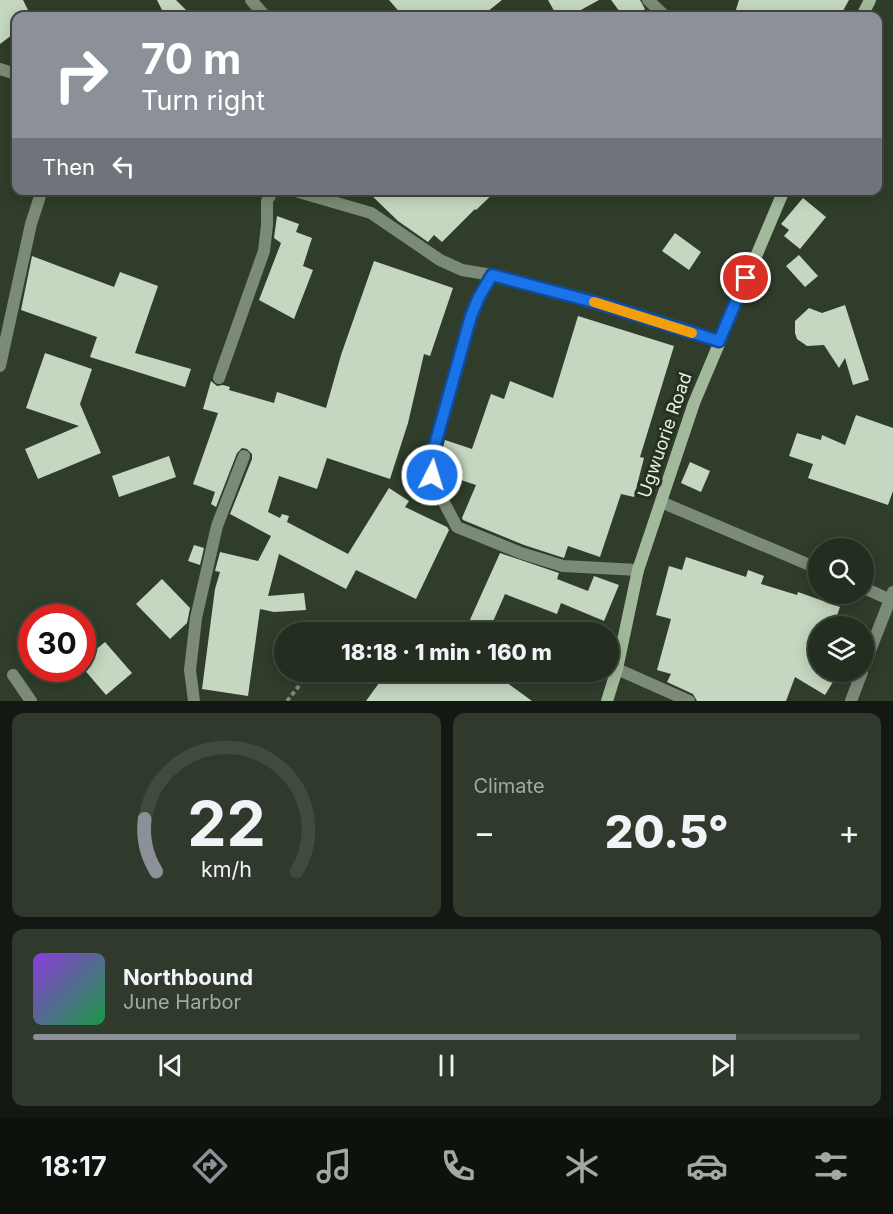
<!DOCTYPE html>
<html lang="en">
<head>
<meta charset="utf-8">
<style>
  :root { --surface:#232e20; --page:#2f3a2d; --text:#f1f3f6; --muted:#a3a8a5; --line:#404a3e; --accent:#8c9099 }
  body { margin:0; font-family:Inter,sans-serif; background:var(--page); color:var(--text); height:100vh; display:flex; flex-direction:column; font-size:22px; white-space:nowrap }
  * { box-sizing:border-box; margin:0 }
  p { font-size:20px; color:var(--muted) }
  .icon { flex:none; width:33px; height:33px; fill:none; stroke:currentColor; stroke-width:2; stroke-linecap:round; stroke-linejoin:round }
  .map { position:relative; height:701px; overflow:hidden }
  .details { display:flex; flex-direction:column; gap:12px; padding:12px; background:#131912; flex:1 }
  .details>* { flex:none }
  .banner { position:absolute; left:12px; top:12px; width:870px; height:183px; border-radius:12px; box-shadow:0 3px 15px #0003,0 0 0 2px var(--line); background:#8c9099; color:#fff; overflow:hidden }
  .buttons { position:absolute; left:808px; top:538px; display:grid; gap:12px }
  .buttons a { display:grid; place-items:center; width:66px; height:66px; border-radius:50%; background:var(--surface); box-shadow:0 3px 15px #0003,0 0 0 2px var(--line); font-size:30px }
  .speed { position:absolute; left:18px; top:604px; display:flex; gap:12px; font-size:30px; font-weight:700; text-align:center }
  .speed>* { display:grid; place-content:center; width:78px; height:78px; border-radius:50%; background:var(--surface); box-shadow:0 3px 15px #0003,0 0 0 2px var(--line); line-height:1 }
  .speed .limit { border:9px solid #d22; background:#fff; color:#111 }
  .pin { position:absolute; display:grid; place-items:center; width:51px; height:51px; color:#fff; margin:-26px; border:3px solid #fff; border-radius:50%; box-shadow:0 2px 6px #0007 }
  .me { position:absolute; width:66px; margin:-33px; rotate:5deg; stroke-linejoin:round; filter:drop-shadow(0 0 4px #0008) }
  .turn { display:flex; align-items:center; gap:21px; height:126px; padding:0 30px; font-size:27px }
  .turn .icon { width:78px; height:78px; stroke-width:2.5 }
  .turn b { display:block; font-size:42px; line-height:51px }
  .then { display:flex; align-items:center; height:57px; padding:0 30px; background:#0003; gap:12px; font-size:22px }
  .big { font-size:45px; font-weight:800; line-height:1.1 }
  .details .widget { flex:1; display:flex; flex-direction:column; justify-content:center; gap:9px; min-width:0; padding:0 21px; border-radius:12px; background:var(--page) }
  .details .dial { align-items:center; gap:0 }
  .dial svg { height:156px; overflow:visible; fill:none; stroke:var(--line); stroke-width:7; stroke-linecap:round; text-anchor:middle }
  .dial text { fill:var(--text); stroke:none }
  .song { display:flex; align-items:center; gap:18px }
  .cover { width:72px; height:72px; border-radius:9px; background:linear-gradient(135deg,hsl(270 70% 55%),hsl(140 70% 35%)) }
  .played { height:6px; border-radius:3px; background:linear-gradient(90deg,var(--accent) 85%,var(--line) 85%) }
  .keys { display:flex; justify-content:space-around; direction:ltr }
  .heat { display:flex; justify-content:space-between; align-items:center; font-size:33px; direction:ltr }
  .details .tiles { flex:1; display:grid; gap:12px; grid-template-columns:1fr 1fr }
  .widget:last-child { grid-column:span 2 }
  .trip { position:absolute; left:274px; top:622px; width:345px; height:60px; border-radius:30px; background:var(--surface); box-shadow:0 3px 15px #0003,0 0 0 2px var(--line); font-weight:800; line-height:60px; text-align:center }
  .tab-bar { display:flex; height:96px; justify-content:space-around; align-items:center; background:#0e120d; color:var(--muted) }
  .tab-bar .icon { width:42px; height:42px }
  .tab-bar .current { color:var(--accent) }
  .tab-bar b { font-size:27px; color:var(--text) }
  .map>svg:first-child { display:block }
  .building { fill:#c5d7c0 }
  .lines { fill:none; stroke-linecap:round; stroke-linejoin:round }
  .path { stroke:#7c8878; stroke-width:4; stroke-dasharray:4.5 3; stroke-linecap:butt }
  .street { stroke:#7c8b78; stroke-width:12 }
  .secondary { stroke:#a2ba9b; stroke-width:12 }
  .route-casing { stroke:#114b97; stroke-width:15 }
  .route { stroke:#1a73e8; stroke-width:10 }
  .slow { stroke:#f59e0b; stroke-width:10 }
  .labels { text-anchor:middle; stroke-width:6; stroke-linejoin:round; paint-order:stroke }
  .street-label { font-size:18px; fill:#e8f0e5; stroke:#253221 }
</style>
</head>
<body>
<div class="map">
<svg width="893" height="701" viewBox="0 0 893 701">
  <rect width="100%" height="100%" fill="#2f3d2a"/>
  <g class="building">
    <path d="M0,0H23L31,16H16V32L0,44Z"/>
    <path d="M157,0H176L192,16H165Z"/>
    <path d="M389,0H502L482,16H403Z"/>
    <path d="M548,0H599L570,16H557Z"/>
    <path d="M611,0H640L645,9L635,16H623Z"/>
    <path d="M739,0H849L840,16H734Z"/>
    <path d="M366,190H497L476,210L475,209L442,242L434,235L428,242L398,221Z"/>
    <path d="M803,198L826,217L800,249L784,236L789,230L781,224Z"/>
    <path d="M277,216L299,224L296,232L312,238L303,266L313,270L294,319L259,300L281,243L274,238Z"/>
    <path d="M675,233L701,252L689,270L662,251Z"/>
    <path d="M799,255L818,276L805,287L786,266Z"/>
    <path d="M32,256L114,287L120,272L158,286L135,353L191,369L185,387L90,357L97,337L21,310Z"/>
    <path d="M374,261L453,288L430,356L424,354L408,423L390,479L327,458L317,489L279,476L268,512L280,518L282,514L289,516L287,522L348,554L389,488L409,501L405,507L447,527L449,530L416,599L356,570L346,589L279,554L268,596L304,593L306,610L274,612L260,609L248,696L202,689L215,589L220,572L215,571L220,552L258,561L271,536L230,514L252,459V454L247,449L242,448L237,453L216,507L211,504L215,492L193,484L218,413L203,409L211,381L217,386L223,385L230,387L229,390L274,403L277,392L326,408L341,355Z"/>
    <path d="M845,305L869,380L853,385L845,358L839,368L824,345L807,346L797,339L795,333V321L809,308L822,313Z"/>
    <path d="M578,316L674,346L640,457L644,458L634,497L621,494L600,557L568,546L564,558L524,545L463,520L462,518L476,485L440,473L438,466L445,440L472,449L491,394L504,399L510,381L553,398Z"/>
    <path d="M45,353L92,369L80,404L101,453L38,479L25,449L79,426L26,408Z"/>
    <path d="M856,415L893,428V491L888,505L808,478L813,464L789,456L797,433L821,440L822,435L845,445Z"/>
    <path d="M169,456L176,477L119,497L112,476Z"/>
    <path d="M690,462L710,471L701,492L681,483Z"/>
    <path d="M194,545L204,548L200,565L188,561Z"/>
    <path d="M500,553L559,573L557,579L588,591L594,576L619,585L604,621L561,603L557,614L505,594L488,633H464Z"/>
    <path d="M686,557L746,577L748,570L764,576L761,584L797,595L798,592L840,607L833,627H819V672H839L825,695L795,677L786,701H697L693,694L667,682L671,674L657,670L671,619L656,615L669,566L682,570Z"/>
    <path d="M162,579L190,608L187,623L170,639L136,604Z"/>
    <path d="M105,642L132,673L106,695L82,667V661Z"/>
    <path d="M387,672H492L532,701H366Z"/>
  </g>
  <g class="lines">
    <g class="path">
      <path d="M381,633H383"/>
      <path d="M287,701L310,672"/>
    </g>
    <g class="street">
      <path d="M251,0L265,16"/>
      <path d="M648,0L665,16"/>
      <path d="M0,69L16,74"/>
      <path d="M292,190L371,213L440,260L462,270L492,275L601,304L719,341"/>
      <path d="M492,275L479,297L471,316L429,466L439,493L457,527L521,553L563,566L638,570"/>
      <path d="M0,366L31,224L42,190"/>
      <path d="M219,378L264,251L267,225V201L273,190"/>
      <path d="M661,502L819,569"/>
      <path d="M864,588L893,601"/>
      <path d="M864,666L893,592"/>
      <path d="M617,669L689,701"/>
      <path d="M13,675L31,701"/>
      <path d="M194,701L190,670L196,618L217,526L244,456"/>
      <path d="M851,701L862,672"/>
    </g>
    <g class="secondary">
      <path d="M862,16L870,0"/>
      <path d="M607,701L617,669L638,570L694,403L784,190"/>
    </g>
  </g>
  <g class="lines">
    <g class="route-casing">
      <path id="route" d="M432,475L429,466L471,316L479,297L492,275L601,304L719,341L746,278"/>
    </g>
    <use href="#route" class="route"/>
    <path class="slow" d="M594,302L692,333"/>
  </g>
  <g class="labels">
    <g class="street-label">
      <text transform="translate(665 435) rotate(-71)" y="6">Ugwuorie Road</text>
    </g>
  </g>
</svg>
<div class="buttons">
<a><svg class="icon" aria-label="search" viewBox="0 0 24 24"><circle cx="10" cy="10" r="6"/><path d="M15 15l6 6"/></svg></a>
<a><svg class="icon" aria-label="layers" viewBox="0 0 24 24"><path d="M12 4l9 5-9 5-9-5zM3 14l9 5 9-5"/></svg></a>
</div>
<div class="speed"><div class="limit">30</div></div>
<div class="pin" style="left:746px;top:278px;background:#d93025"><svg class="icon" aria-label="arrive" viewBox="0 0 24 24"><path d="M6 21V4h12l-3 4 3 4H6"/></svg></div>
<svg class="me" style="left:432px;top:475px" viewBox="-20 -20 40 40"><circle r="17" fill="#1a73e8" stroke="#fff" stroke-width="3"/><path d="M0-11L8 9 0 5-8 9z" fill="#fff"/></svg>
<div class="trip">18:18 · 1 min · 160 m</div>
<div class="banner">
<div class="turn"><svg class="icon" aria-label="right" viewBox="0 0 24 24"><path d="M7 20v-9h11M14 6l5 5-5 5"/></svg><div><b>70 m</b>Turn right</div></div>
<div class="then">Then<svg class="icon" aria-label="left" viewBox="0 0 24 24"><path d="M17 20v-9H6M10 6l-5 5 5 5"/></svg></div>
</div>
</div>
<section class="details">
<div class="tiles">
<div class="widget dial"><svg viewBox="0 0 100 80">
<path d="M14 69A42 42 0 1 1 86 69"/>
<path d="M14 69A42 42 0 0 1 8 42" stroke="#8c9099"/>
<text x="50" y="56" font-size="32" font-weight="700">22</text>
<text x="50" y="72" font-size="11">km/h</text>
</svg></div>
<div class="widget"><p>Climate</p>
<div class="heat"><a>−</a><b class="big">20.5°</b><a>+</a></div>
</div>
<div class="widget">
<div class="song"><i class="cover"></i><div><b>Northbound</b><p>June Harbor</p></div></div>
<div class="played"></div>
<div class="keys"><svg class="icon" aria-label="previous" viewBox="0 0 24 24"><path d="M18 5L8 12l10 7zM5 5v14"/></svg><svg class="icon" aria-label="pause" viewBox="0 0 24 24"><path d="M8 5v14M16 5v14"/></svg><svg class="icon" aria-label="next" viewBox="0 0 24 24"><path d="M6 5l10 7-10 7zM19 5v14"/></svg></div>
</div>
</div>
</section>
<nav class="tab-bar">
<b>18:17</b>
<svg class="icon current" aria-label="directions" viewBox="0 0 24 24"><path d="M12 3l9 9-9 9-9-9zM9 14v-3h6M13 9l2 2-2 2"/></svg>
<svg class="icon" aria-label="music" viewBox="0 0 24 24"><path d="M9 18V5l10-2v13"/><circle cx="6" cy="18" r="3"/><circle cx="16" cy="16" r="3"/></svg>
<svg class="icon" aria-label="phone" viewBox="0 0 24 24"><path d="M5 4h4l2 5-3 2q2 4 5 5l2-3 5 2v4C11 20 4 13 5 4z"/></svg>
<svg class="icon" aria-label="climate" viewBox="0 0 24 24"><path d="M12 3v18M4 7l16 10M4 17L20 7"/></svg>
<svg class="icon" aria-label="car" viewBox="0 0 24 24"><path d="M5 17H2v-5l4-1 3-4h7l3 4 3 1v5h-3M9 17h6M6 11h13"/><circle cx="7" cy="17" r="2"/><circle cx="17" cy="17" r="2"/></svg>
<svg class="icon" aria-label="filters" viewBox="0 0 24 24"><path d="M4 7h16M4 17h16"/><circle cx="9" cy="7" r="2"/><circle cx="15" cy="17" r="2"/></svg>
</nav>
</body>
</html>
